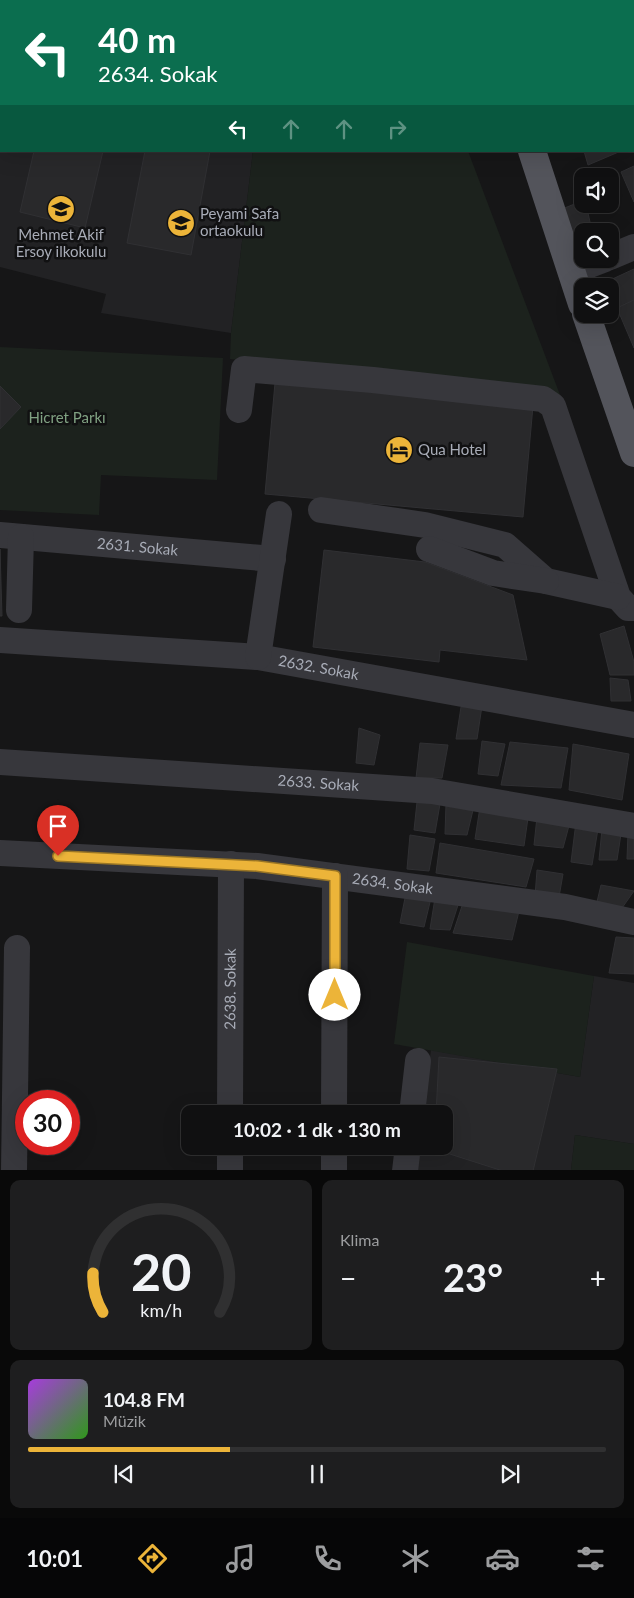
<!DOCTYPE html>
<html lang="tr">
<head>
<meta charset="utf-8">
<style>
  :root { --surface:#101011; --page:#1e1e1f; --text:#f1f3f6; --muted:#9c9d9f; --line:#303031; --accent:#ecb439 }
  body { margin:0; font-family:Lato,sans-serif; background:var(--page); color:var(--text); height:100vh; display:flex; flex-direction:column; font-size:19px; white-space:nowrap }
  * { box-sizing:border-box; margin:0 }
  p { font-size:16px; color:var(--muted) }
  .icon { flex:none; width:28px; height:28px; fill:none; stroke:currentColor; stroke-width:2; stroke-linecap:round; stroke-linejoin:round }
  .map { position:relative; height:1170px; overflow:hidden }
  .drawer { display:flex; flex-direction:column; gap:10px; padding:10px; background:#090909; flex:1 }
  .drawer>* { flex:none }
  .banner { position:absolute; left:0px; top:0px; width:635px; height:152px; box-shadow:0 5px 20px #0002,0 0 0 1px var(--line); background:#0b6e4f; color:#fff; overflow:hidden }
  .controls { position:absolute; left:574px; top:168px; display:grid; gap:10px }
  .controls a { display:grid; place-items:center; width:45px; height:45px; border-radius:10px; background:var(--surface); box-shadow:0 5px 20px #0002,0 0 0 1px var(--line); font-size:25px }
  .speed { position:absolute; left:15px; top:1090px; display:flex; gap:10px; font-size:25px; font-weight:700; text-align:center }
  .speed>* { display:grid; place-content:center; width:65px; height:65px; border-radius:50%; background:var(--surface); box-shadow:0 5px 20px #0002,0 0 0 1px var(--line); line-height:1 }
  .speed .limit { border:8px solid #d22; background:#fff; color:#111 }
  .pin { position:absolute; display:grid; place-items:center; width:42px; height:42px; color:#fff; margin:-51px -21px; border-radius:50% 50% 50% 0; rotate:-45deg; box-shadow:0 0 5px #0007 }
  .pin .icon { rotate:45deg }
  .me { position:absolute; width:55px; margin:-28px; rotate:0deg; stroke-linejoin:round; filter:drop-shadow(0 0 4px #0008) }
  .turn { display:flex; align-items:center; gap:18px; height:105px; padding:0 15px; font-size:22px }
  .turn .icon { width:65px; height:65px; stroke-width:2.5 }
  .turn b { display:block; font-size:35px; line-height:42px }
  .lanes { display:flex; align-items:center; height:48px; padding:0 15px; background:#0003; justify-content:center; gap:25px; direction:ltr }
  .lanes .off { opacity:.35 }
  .big { font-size:38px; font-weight:700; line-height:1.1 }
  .drawer .widget { flex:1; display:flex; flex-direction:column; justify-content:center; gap:8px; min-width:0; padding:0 18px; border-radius:10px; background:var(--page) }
  .drawer .dial { align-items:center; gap:0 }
  .dial svg { height:130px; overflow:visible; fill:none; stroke:var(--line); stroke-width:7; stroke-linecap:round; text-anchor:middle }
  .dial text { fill:var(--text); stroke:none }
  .song { display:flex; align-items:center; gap:15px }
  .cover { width:60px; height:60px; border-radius:8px; background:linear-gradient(135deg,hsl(280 70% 55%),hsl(110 70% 35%)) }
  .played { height:5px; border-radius:2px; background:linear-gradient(90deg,var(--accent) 35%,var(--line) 35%) }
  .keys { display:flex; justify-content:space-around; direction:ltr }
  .heat { display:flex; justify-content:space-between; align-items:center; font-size:28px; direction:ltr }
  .drawer .tiles { flex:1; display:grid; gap:10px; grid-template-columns:1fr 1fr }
  .widget:last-child { grid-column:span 2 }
  .trip { position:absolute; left:181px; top:1105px; width:272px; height:50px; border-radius:10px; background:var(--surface); box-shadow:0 5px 20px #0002,0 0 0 1px var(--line); font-weight:700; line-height:50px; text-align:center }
  .tab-bar { display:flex; height:80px; justify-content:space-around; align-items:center; background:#060607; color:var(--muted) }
  .tab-bar .icon { width:35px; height:35px }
  .tab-bar .on { color:var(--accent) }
  .tab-bar b { font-size:22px; color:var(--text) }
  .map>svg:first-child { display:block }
  .built { fill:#222224 }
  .green { fill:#1c221d }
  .building { fill:#29292b; stroke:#303033 }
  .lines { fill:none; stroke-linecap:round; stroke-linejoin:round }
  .minor { stroke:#37373c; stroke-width:26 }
  .major { stroke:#53545b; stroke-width:28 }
  .route-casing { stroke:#997525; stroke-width:12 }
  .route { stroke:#ecb439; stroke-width:9 }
  .labels { text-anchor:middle; stroke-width:5; stroke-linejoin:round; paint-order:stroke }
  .poi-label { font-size:15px; fill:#a8acb7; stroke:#111112; text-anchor:start }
  .park-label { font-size:15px; fill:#80a182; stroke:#111112 }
  .street-label { font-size:15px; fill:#a8acb7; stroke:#111112 }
</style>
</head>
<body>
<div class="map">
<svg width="634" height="1171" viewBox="0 0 634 1171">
  <rect width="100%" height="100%" fill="#161617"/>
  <g class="built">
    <path d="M0,38L1,151H253L231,333L101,313L106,294L0,267Z"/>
    <path d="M594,976L634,983V1144L575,1135L571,1170L414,1171L417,1146H445V1114H422L431,1050L580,1077Z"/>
  </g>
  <g class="green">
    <path d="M253,151H468L560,395L230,359L231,333Z"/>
    <path d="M0,347L223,358L217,480L101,475L99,515L0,510Z"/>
    <path d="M407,942L594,976L580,1077L394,1044Z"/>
    <path d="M575,1135L634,1144V1170H571Z"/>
  </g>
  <g class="building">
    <path d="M168,0H399V1H176Z"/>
    <path d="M34,151H103L85,228L20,212Z"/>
    <path d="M145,151H210L191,255L127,243Z"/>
    <path d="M584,151H621L588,165Z"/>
    <path d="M634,166V202L621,172Z"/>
    <path d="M582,201V204H586L592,231H582V244L575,246L562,209Z"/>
    <path d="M634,269V300L617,308L610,286L606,282Z"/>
    <path d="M634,300V348L617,308Z"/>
    <path d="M275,383L533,406L523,517L265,494Z"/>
    <path d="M0,386L21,407L0,429Z"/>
    <path d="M0,549L2,616H0Z"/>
    <path d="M324,550L425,562L513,595L527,660L440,650L439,662L313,647Z"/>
    <path d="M624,626L634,662V675H610L600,634Z"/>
    <path d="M610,678L628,680L631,701H611Z"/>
    <path d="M482,706L477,739H456L461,707Z"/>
    <path d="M359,728L380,735L374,765L356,763Z"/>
    <path d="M482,741L505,744L498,776L478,774Z"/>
    <path d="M510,742L568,748L561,788L501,785Z"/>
    <path d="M420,743L448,745L442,778H416Z"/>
    <path d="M573,744L629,754L622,800L569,790Z"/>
    <path d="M417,802L440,804L435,833L414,830Z"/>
    <path d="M446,804L474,806L467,835L445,834Z"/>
    <path d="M480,807L528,818L524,846L475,839Z"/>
    <path d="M537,817L570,822L563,848L534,845Z"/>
    <path d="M576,822L598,829L592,865L571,862Z"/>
    <path d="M602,829L621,834L617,860H599Z"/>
    <path d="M628,833L634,834V859H627Z"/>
    <path d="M410,835L435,839L429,871L407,869Z"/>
    <path d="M440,843L534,859L526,887L436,873Z"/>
    <path d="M537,870L563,874L559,897L535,896Z"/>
    <path d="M601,885L634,891L622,908L596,906Z"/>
    <path d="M406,893L431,898L424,927L400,923Z"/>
    <path d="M435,898L459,902L450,930L430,929Z"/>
    <path d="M464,900L520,907L512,940L453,933Z"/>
    <path d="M616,937L634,938V974L609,973Z"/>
    <path d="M439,1057L557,1069L533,1171H503L434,1149V1146H445V1114H436Z"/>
  </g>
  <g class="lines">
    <g class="minor">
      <path d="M0,23H1"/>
      <path d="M610,257L634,247"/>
      <path d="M571,272L605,259"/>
      <path d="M239,410L244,369L373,380L543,399L553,406L618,597L628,608H634"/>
      <path d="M321,510L425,525L505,545L546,581L618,597"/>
      <path id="s1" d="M0,535L273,559"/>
      <path d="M429,549L493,573L546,581"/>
      <path d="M19,610L21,537"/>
      <path id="s2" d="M0,640L258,657L634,725"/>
      <path d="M258,657L279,514"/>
      <path id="s3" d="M0,762L432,791L634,826"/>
      <path id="s4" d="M0,853L257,866L565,907L634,922"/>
      <path id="s5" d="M230,1114L231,864"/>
      <path d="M334,1114L335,876"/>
      <path d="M412,1114L418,1061"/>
      <path d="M14,1171L17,948"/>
      <path d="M230,1171V1146"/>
      <path d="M334,1171V1146"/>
      <path d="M405,1171L408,1146"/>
    </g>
    <g class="major">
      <path d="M474,0V1"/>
      <path d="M532,151L582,304"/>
      <path d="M586,314L634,453"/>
    </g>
  </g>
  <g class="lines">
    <g class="route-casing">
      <path id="route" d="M58,856L257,866L335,876V995"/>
    </g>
    <use href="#route" class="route"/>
  </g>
  <defs>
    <g id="school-disc" transform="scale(1.4375)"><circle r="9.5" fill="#ecb439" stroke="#111112"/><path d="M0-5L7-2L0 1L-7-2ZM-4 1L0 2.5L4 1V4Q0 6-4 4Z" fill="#111"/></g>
    <g id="hotel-disc" transform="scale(1.4375)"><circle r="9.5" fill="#ecb439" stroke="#111112"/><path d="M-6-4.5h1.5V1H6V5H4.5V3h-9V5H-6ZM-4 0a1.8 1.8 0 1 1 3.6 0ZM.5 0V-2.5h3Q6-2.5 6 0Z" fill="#111"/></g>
  </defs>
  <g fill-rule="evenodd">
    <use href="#school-disc" x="61" y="209"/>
    <use href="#school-disc" x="181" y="223"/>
    <use href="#hotel-disc" x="399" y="450"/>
  </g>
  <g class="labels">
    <g class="poi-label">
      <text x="200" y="219">Peyami Safa<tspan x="200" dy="17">ortaokulu</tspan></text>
      <text x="61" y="240" text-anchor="middle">Mehmet Akif<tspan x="61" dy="17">Ersoy ilkokulu</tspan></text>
      <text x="418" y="455">Qua Hotel</text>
    </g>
    <g class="park-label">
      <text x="67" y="423">Hicret Parkı</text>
    </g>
    <g class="street-label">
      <text dy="5" stroke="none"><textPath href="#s1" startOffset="138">2631. Sokak</textPath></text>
      <text dy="5" stroke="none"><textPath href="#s2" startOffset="320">2632. Sokak</textPath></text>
      <text dy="5" stroke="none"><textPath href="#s3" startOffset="319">2633. Sokak</textPath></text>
      <text dy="5" stroke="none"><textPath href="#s4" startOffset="394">2634. Sokak</textPath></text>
      <text dy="5" stroke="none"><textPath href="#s5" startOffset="125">2638. Sokak</textPath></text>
    </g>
  </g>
</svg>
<div class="controls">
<a><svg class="icon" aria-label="sound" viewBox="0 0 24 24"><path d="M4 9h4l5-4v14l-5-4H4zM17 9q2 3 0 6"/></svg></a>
<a><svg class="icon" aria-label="search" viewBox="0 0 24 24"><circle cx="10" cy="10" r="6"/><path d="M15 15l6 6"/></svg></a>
<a><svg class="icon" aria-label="layers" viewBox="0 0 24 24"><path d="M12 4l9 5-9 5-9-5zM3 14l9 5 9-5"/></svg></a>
</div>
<div class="speed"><div class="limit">30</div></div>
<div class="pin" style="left:58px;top:856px;background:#d93025"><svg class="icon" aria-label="arrive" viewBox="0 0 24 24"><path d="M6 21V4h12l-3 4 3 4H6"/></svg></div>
<svg class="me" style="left:335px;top:995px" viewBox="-20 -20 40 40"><circle r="19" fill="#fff"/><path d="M0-13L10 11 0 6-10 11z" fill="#ecb439"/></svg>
<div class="trip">10:02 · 1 dk · 130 m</div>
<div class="banner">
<div class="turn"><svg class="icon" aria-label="left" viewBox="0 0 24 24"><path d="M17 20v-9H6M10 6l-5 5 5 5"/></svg><div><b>40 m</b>2634. Sokak</div></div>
<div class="lanes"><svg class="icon" aria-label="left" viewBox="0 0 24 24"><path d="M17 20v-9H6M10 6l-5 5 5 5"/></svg><svg class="icon off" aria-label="ahead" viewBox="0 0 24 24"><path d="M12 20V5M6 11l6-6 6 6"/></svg><svg class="icon off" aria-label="ahead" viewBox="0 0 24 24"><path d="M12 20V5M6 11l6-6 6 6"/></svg><svg class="icon off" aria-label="right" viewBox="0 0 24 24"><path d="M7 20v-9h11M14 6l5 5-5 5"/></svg></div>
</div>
</div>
<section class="drawer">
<div class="tiles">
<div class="widget dial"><svg viewBox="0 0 100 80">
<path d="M14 69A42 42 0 1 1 86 69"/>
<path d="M14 69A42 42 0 0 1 8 45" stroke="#ecb439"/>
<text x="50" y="56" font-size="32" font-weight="700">20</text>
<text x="50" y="72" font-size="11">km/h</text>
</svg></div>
<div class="widget"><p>Klima</p>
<div class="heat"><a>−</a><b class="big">23°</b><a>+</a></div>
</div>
<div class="widget">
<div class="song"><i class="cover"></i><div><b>104.8 FM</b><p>Müzik</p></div></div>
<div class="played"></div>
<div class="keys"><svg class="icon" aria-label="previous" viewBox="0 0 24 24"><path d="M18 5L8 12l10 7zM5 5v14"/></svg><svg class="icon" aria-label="pause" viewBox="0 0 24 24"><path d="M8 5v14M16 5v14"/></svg><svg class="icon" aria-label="next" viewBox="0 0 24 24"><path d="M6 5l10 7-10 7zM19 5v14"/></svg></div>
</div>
</div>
</section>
<nav class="tab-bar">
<b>10:01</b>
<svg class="icon on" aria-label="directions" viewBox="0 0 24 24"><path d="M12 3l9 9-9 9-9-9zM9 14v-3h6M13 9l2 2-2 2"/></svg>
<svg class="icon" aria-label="music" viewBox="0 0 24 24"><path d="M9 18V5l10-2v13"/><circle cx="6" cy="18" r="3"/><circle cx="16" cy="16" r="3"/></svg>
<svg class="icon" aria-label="phone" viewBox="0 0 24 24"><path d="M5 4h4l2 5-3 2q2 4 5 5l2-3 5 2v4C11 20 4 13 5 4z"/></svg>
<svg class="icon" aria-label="climate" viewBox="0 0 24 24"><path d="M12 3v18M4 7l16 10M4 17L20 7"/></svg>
<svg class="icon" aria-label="car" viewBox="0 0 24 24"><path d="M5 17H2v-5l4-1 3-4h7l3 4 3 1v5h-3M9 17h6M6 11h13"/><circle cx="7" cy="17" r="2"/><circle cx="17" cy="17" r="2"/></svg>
<svg class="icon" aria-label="filters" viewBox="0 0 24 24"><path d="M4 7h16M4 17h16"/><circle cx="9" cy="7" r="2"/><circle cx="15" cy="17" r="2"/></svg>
</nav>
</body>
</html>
